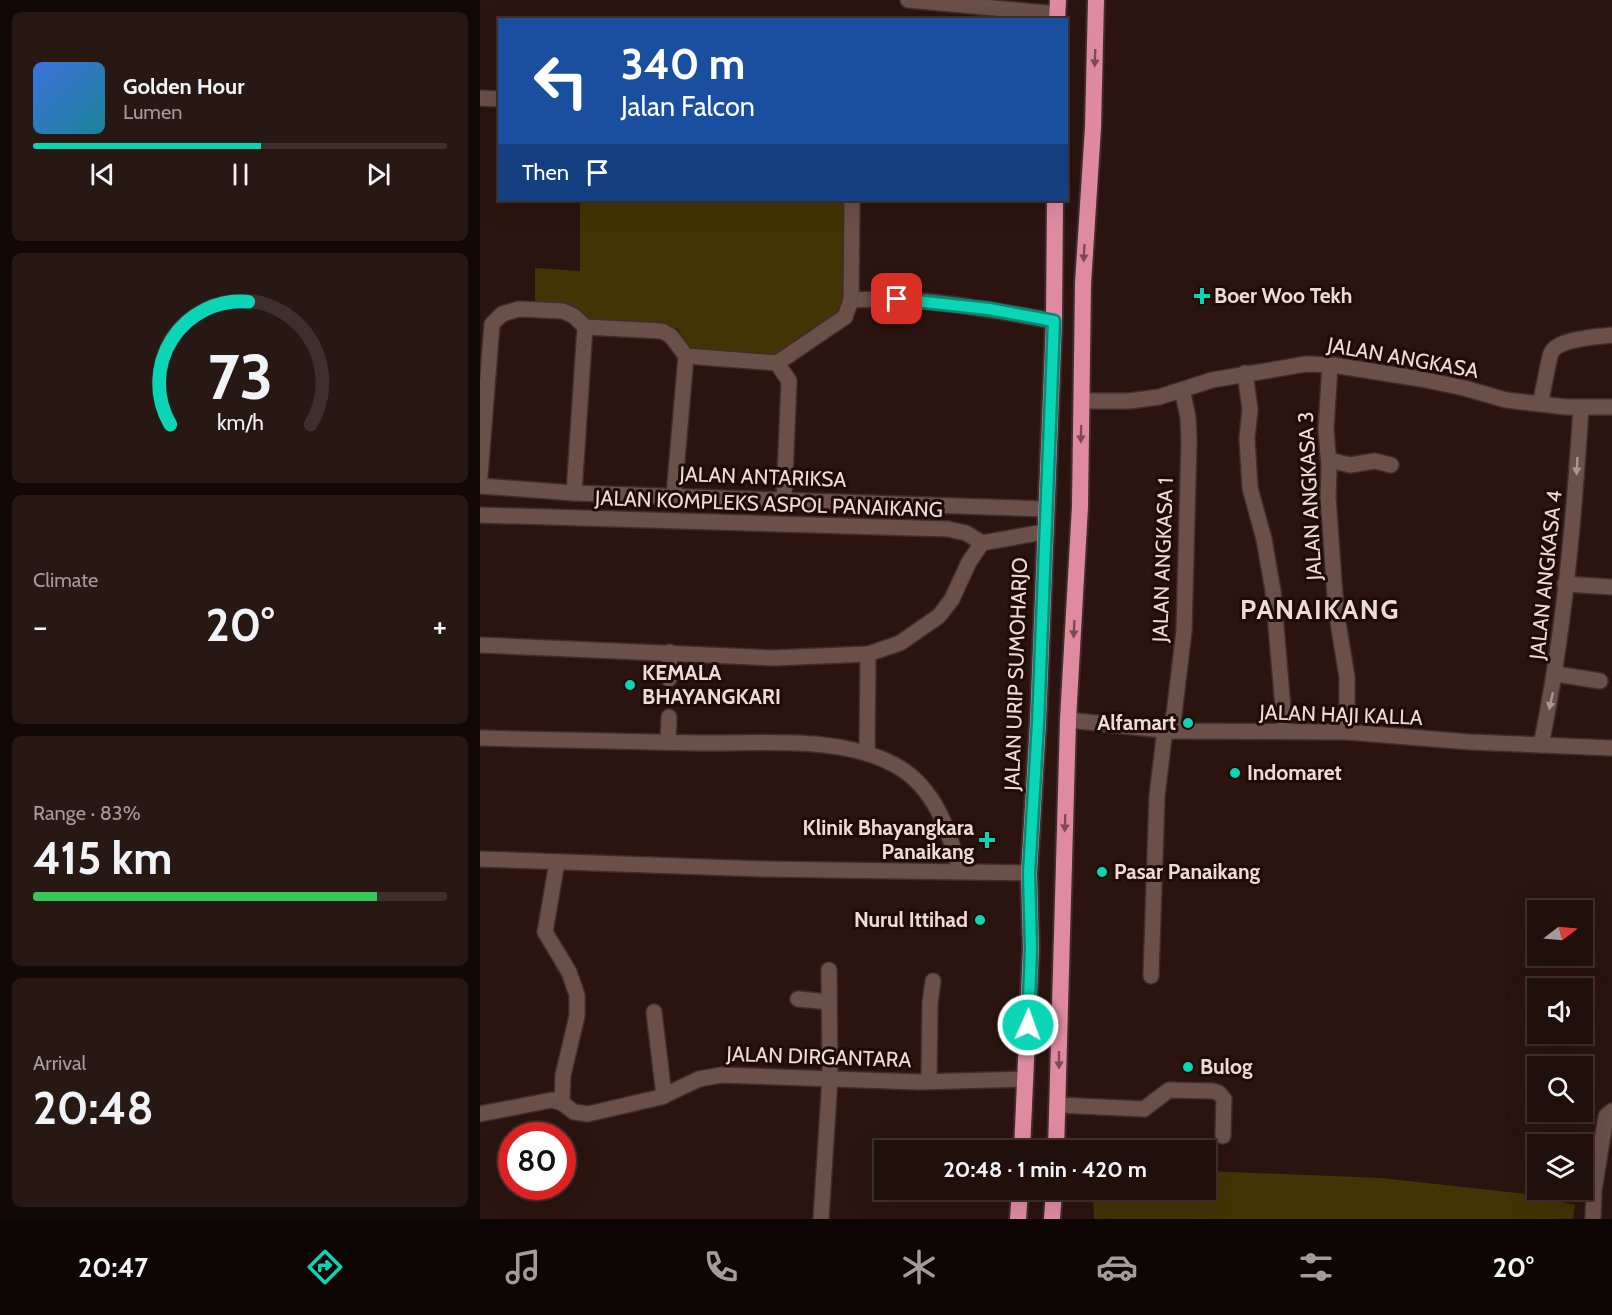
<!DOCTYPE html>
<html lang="en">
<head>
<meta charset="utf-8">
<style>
  :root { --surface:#200f0b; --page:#281814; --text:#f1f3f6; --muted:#a29c9d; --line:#3d2f2c; --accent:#0ad5b5 }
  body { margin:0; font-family:Cabin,sans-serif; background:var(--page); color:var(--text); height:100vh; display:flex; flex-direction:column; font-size:22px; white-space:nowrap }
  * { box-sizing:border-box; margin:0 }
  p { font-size:20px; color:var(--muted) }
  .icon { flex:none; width:33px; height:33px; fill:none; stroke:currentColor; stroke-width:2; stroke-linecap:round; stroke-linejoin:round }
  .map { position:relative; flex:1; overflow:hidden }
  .panel { display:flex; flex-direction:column; gap:12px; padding:12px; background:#120806; width:480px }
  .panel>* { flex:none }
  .top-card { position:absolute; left:18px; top:18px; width:570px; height:183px; border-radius:0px; box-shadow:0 6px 24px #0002,0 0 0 2px var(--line); background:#1a4fa0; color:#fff; overflow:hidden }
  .needle { width:39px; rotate:74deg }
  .buttons { position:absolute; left:1047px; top:900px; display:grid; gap:12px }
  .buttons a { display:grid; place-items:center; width:66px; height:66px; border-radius:0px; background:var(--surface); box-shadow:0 6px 24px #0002,0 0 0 2px var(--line); font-size:30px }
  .speed { position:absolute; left:18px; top:1122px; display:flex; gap:12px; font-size:30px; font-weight:700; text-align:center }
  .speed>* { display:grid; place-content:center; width:78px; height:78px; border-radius:50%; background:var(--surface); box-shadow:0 6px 24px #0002,0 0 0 2px var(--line); line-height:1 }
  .speed .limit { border:9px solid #d22; background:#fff; color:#111 }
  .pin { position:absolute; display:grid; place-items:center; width:51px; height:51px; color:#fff; margin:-26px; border-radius:12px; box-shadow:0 3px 9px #0006 }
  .me { position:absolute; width:66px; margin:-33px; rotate:2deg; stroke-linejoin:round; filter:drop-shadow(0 0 4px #0008) }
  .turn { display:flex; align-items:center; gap:21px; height:126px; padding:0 24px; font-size:27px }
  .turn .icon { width:78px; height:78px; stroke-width:2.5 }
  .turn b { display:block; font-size:42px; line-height:51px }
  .then { display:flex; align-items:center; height:57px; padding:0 24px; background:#0003; gap:12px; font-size:22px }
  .big { font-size:45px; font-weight:700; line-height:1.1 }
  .panel .tile { flex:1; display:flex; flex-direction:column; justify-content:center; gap:9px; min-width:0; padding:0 21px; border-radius:9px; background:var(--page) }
  .panel .dial { align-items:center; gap:0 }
  .dial svg { height:156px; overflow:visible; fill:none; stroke:var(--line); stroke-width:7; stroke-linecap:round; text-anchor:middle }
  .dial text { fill:var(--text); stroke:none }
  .song { display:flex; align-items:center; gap:18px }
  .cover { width:72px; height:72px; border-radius:9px; background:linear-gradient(135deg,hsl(220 70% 55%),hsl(190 70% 35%)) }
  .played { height:6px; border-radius:3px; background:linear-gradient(90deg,var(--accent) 55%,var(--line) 55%) }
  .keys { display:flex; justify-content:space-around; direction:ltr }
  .heat { display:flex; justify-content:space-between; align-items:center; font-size:33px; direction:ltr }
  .charge { height:9px; border-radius:4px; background:linear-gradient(90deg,#34c759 83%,var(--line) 0) }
  .trip { position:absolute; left:394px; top:1140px; width:342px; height:60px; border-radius:0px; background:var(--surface); box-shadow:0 6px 24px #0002,0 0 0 2px var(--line); font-weight:700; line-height:60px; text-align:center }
  .dock { display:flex; height:96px; justify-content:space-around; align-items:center; background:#0d0604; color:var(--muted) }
  .dock .icon { width:42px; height:42px }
  .dock .current { color:var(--accent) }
  .dock b { font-size:27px; color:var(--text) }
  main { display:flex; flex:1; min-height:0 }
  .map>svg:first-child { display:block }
  .green { fill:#433405 }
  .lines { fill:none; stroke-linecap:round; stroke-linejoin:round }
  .minor-casing { stroke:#3e2d2c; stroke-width:18 }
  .trunk-casing { stroke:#3e2d2c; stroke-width:20 }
  .minor { stroke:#6b4f49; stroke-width:15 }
  .trunk { stroke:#e08aa0; stroke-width:16 }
  .oneway { fill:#804a54 }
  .oneway2 { fill:#ac9590 }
  .route-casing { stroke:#068a76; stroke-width:15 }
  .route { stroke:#0ad5b5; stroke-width:10 }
  .poi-dot { fill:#0ad5b5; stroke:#210b07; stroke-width:2 }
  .labels { text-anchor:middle; stroke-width:6; stroke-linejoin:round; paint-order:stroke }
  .poi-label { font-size:21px; font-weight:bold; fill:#eddbd8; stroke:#210b07; text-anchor:start }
  .street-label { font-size:21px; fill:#eddbd8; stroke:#210b07 }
  .district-label { font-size:27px; font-weight:bold; letter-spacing:1.5px; fill:#eddbd8; stroke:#210b07 }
</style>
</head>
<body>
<main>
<section class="panel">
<div class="tile">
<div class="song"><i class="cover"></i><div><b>Golden Hour</b><p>Lumen</p></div></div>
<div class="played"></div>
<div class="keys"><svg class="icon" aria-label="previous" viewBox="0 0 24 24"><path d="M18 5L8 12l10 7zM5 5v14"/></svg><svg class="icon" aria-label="pause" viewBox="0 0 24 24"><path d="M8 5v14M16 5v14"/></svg><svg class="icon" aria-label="next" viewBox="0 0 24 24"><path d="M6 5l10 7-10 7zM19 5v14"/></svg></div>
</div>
<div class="tile dial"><svg viewBox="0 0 100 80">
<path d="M14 69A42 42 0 1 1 86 69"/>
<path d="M14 69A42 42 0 0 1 54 6" stroke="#0ad5b5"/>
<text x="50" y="56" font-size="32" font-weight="700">73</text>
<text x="50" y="72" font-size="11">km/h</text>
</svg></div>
<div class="tile"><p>Climate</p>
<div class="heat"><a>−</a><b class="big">20°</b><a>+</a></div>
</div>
<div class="tile"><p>Range · 83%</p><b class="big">415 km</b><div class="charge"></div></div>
<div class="tile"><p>Arrival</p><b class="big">20:48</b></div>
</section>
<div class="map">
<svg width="1132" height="1219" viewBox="0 0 1132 1219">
  <rect width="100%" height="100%" fill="#2b140f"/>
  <g class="green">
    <path d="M100,200H367L368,308L299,361L214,353L197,328L113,322L96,309L55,304V268L100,271Z"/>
    <path d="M726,1171L901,1178L1046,1194L1095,1205L1093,1219H614L613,1190H726Z"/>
  </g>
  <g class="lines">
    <g class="minor-casing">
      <g id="minor">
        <path d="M428,0L577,14"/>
        <path d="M0,98L20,99"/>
        <path d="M371,300C440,296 507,309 574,321"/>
        <path d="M850,365L846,429L849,468L848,497L856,610L867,677V732"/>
        <path d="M765,373L770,409L767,438L770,488L784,539L793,591L805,731"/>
        <path d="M602,401H649L679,397L732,380L826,364L853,365L941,379L984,388L1026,400L1086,407H1132"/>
        <path d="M1060,404C1063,393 1068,362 1071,353C1078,338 1117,337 1132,335"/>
        <path d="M849,460L870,465L895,461L911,465"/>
        <path d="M0,476L12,324L22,314L39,309L83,311L94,316L105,327L182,331L191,336L206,356L297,363"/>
        <path d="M0,486L94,493L565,509"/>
        <path d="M94,493L105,327"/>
        <path d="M194,495L206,356"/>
        <path d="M304,499L309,381L297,363L365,317L371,300L372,200"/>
        <path d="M0,515L468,529L486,533L502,543"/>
        <path d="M1085,584L1132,587"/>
        <path d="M0,645L293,658L388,654L420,643L459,616L472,599L489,562L502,543L564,532"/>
        <path d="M1076,674L1120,681"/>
        <path d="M189,679L190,652"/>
        <path d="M588,720L692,731L867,732L990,742L1132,748"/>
        <path d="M692,731L704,631L709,441L708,417L702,390"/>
        <path d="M0,738C73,740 146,742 218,743C280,744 360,735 415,765C455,787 468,829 480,870"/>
        <path d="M188,742L189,717"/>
        <path d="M1061,745C1084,634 1094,520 1101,407"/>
        <path d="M387,752L388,654"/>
        <path d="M0,859L283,869L549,873"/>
        <path d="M77,862L65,932L89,972L97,995V1016L83,1075L82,1103"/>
        <path d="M671,976L677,796L685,729"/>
        <path d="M318,999L349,1002"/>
        <path d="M174,1012L184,1096"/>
        <path d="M449,1081L450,1003L453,981"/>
        <path d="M578,1105L664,1109L689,1090L733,1091L739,1093L744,1099L743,1136"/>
        <path d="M0,1114L72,1100L82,1103L94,1112L108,1114L181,1097L219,1079L241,1075L439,1082L546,1079"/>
        <path d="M341,1219L350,1077L349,970"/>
        <path d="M1113,1219L1114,1190L1126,1116L1132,1111"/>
      </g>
    </g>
    <g class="trunk-casing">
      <g id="trunk">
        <path d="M577,20L578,0"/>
        <path d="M542,1150L551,948L549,873L558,723L574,321L575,200"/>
        <path d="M576,1150L588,720L600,506L603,284L613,127L616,0"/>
        <path d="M538,1219L540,1190"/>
        <path d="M572,1219L574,1190"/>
      </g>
    </g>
    <use href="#minor" class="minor"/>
    <use href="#trunk" class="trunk"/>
  </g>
  <defs><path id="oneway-solid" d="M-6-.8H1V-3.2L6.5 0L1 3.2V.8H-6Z" transform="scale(1.5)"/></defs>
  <g class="oneway">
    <use href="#oneway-solid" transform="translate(615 58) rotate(92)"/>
    <use href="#oneway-solid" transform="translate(604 253) rotate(93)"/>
    <use href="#oneway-solid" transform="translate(601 434) rotate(91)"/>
    <use href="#oneway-solid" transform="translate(594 629) rotate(93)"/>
    <use href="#oneway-solid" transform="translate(585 823) rotate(92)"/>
    <use href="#oneway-solid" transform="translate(579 1060) rotate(90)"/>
  </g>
  <g class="oneway2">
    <use href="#oneway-solid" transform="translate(1097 466) rotate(93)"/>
    <use href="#oneway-solid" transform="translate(1071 701) rotate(102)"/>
  </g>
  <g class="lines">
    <g class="route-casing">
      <path id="route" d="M417,299L509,309L574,321L558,723L549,873L551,948L548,1025"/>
    </g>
    <use href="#route" class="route"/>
  </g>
  <g class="poi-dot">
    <path d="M719 287h6v6h6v6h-6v6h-6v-6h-6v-6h6z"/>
    <circle cx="150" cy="685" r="6"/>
    <circle cx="708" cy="723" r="6"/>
    <circle cx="755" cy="773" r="6"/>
    <path d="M504 831h6v6h6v6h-6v6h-6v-6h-6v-6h6z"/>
    <circle cx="622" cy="872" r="6"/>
    <circle cx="500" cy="920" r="6"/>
    <circle cx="708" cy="1067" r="6"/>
  </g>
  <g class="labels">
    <g class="poi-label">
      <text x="734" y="303">Boer Woo Tekh</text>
      <text x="162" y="680">KEMALA<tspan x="162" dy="24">BHAYANGKARI</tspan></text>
      <text x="696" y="730" text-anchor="end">Alfamart</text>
      <text x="767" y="780">Indomaret</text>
      <text x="494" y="835" text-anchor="end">Klinik Bhayangkara<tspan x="494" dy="24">Panaikang</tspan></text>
      <text x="634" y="879">Pasar Panaikang</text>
      <text x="488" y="927" text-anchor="end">Nurul Ittihad</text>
      <text x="720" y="1074">Bulog</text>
    </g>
    <g class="street-label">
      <text transform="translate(923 358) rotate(10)" y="7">JALAN ANGKASA</text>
      <text transform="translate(283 477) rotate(2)" y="7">JALAN ANTARIKSA</text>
      <text transform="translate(830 496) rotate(-93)" y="7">JALAN ANGKASA 3</text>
      <text transform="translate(289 504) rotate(2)" y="7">JALAN KOMPLEKS ASPOL PANAIKANG</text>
      <text transform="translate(683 560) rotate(-88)" y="7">JALAN ANGKASA 1</text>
      <text transform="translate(1066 575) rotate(-84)" y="7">JALAN ANGKASA 4</text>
      <text transform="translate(536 674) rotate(-88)" y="7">JALAN URIP SUMOHARJO</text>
      <text transform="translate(861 715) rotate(2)" y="7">JALAN HAJI KALLA</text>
      <text transform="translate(339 1057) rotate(2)" y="7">JALAN DIRGANTARA</text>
    </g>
    <g class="district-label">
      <text x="840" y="619">PANAIKANG</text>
    </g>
  </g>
</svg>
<div class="buttons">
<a><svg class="needle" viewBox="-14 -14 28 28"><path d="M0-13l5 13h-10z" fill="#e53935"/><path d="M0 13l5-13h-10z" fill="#a29c9d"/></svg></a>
<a><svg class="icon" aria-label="sound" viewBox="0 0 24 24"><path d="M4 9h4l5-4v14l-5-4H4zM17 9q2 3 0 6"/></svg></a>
<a><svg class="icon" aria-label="search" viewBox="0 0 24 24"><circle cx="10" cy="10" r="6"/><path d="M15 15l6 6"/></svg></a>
<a><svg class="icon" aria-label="layers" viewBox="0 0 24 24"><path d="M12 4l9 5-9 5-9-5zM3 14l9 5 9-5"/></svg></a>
</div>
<div class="speed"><div class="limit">80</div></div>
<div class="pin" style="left:417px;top:299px;background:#d93025"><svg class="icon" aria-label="arrive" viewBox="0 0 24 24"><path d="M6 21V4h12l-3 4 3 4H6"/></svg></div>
<svg class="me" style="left:548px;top:1025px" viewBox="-20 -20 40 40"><circle r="17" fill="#0ad5b5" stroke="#fff" stroke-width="3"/><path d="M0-11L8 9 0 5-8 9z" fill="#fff"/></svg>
<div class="trip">20:48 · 1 min · 420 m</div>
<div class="top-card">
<div class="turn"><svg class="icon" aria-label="left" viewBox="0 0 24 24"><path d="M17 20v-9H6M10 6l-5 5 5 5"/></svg><div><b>340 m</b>Jalan Falcon</div></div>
<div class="then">Then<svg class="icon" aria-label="arrive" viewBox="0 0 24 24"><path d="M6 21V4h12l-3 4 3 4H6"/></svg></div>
</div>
</div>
</main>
<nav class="dock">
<b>20:47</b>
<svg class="icon current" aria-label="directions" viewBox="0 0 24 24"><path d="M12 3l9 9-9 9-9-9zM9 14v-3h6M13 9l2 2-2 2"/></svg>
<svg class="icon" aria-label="music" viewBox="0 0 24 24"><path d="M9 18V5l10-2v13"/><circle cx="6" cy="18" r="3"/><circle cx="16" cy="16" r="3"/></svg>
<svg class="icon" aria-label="phone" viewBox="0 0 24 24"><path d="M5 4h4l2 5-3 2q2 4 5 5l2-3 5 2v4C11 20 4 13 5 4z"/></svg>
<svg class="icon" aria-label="climate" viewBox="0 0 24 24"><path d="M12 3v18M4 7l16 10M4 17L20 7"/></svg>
<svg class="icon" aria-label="car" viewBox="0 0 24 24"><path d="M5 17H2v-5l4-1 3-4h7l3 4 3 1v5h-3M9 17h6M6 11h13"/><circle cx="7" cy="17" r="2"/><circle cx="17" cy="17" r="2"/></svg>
<svg class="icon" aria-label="filters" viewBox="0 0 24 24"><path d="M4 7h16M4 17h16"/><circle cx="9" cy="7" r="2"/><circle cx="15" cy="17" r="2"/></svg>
<b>20°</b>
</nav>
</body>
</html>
